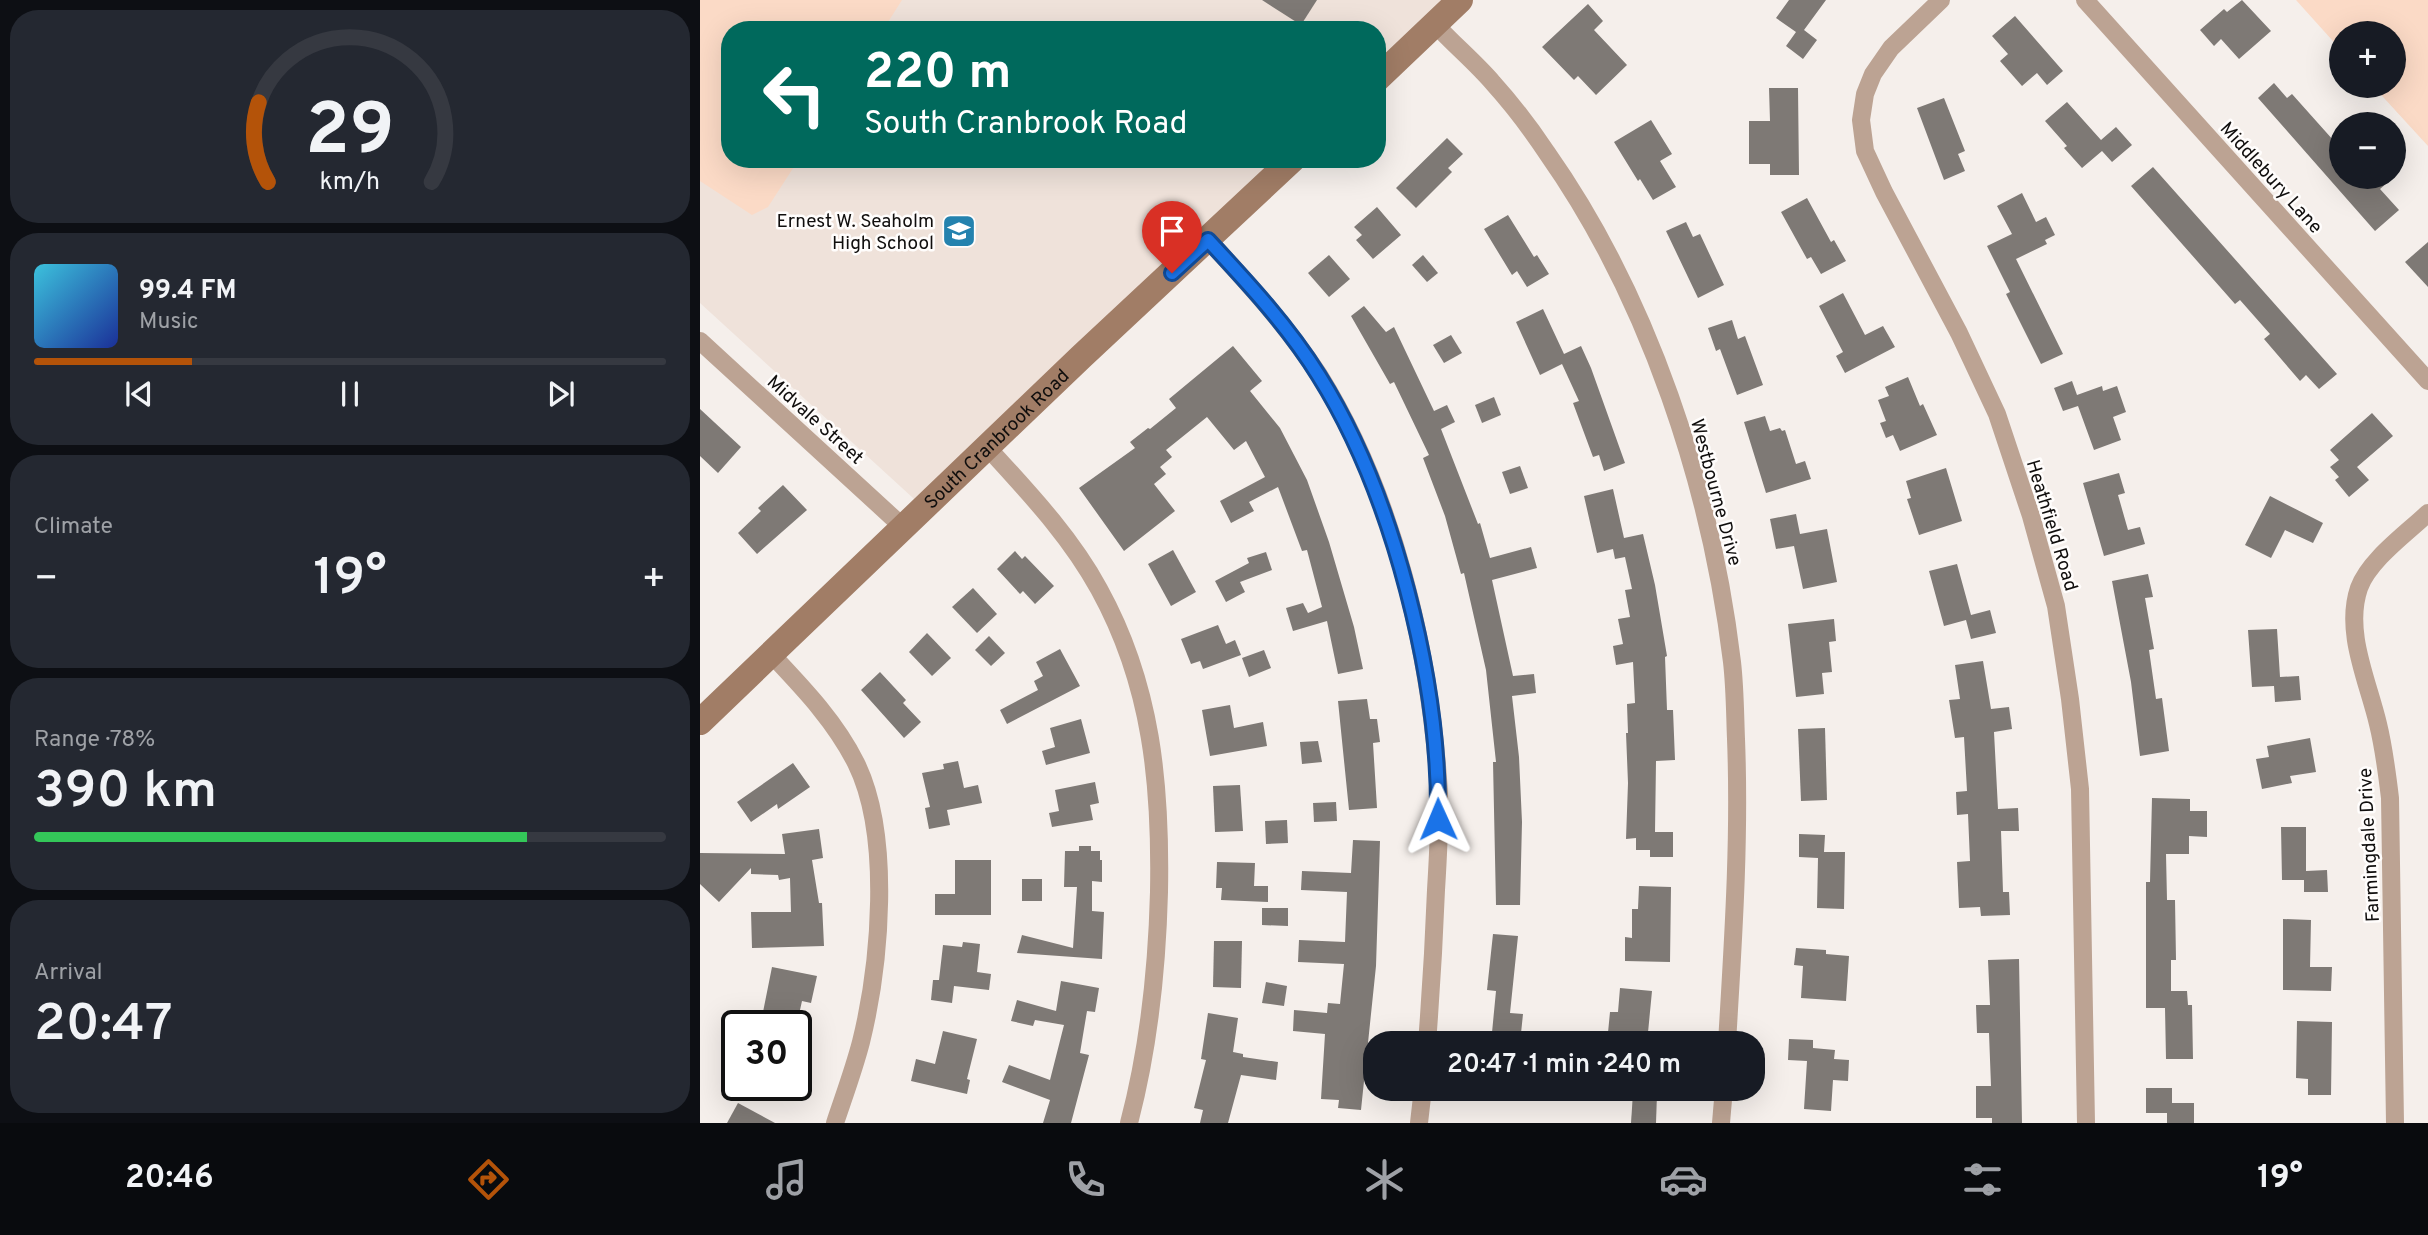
<!DOCTYPE html>
<html lang="en">
<head>
<meta charset="utf-8">
<style>
  :root { --surface:#171b24; --page:#242831; --text:#f1f3f6; --muted:#9ea1a6; --line:#363941; --accent:#b45309 }
  body { margin:0; font-family:Overpass,sans-serif; background:var(--page); color:var(--text); height:100vh; display:flex; flex-direction:column; font-size:26px; white-space:nowrap }
  * { box-sizing:border-box; margin:0 }
  p { font-size:23px; color:var(--muted) }
  .icon { flex:none; width:38px; height:38px; fill:none; stroke:currentColor; stroke-width:2; stroke-linecap:round; stroke-linejoin:round }
  .map { position:relative; flex:1; overflow:hidden }
  .panel { display:flex; flex-direction:column; gap:10px; padding:10px; background:#0d0f14; width:700px }
  .panel>* { flex:none }
  .banner { position:absolute; left:21px; top:21px; width:665px; height:147px; border-radius:28px; box-shadow:0 7px 28px #0002; background:#00695c; color:#fff; overflow:hidden }
  .controls { position:absolute; left:1629px; top:21px; display:grid; gap:14px }
  .controls a { display:grid; place-items:center; width:77px; height:77px; border-radius:50%; background:var(--surface); box-shadow:0 7px 28px #0002; font-size:35px }
  .speed { position:absolute; left:21px; top:1010px; display:flex; gap:14px; font-size:35px; font-weight:700; text-align:center }
  .speed>* { display:grid; place-content:center; width:91px; height:91px; border-radius:50%; background:var(--surface); box-shadow:0 7px 28px #0002; line-height:1 }
  .speed .limit { border:4px solid #111; border-radius:10px; background:#fff; color:#111 }
  .pin { position:absolute; display:grid; place-items:center; width:60px; height:60px; color:#fff; margin:-72px -30px; border-radius:50% 50% 50% 0; rotate:-45deg; box-shadow:0 0 7px #0007 }
  .pin .icon { rotate:45deg }
  .me { position:absolute; width:77px; margin:-38px; rotate:359deg; stroke-linejoin:round; filter:drop-shadow(0 0 5px #0008) }
  .turn { display:flex; align-items:center; gap:24px; height:147px; padding:0 28px; font-size:32px }
  .turn .icon { width:91px; height:91px; stroke-width:2.5 }
  .turn b { display:block; font-size:49px; line-height:60px }
  .big { font-size:52px; font-weight:600; line-height:1.1 }
  .panel .widget { flex:1; display:flex; flex-direction:column; justify-content:center; gap:10px; min-width:0; padding:0 24px; border-radius:28px; background:var(--page) }
  .panel .dial { align-items:center; gap:0 }
  .dial svg { height:182px; overflow:visible; fill:none; stroke:var(--line); stroke-width:7; stroke-linecap:round; text-anchor:middle }
  .dial text { fill:var(--text); stroke:none }
  .song { display:flex; align-items:center; gap:21px }
  .cover { width:84px; height:84px; border-radius:10px; background:linear-gradient(135deg,hsl(190 70% 55%),hsl(230 70% 35%)) }
  .played { height:7px; border-radius:4px; background:linear-gradient(90deg,var(--accent) 25%,var(--line) 25%) }
  .keys { display:flex; justify-content:space-around; direction:ltr }
  .heat { display:flex; justify-content:space-between; align-items:center; font-size:38px; direction:ltr }
  .charge { height:10px; border-radius:5px; background:linear-gradient(90deg,#34c759 78%,var(--line) 0) }
  .trip { position:absolute; left:663px; top:1031px; width:402px; height:70px; border-radius:28px; background:var(--surface); box-shadow:0 7px 28px #0002; font-weight:600; line-height:70px; text-align:center }
  .tabs { display:flex; height:112px; justify-content:space-around; align-items:center; background:#090b0e; color:var(--muted) }
  .tabs .icon { width:49px; height:49px }
  .tabs .selected { color:var(--accent) }
  .tabs b { font-size:32px; color:var(--text) }
  main { display:flex; flex:1; min-height:0 }
  .map>svg:first-child { display:block }
  .built { fill:#efe2da }
  .green { fill:#fbdac6 }
  .building { fill:#7e7975 }
  .lines { fill:none; stroke-linecap:round; stroke-linejoin:round }
  .street { stroke:#bca393; stroke-width:18 }
  .secondary { stroke:#a17d66; stroke-width:26 }
  .route-casing { stroke:#114b97; stroke-width:18 }
  .route { stroke:#1a73e8; stroke-width:12 }
  .labels { text-anchor:middle; stroke-width:5; stroke-linejoin:round; paint-order:stroke }
  .street-label { font-size:19px; fill:#100e0d; stroke:#fffdfc }
  .poi-label { font-size:19px; fill:#100e0d; stroke:#fffdfc; text-anchor:end }
</style>
</head>
<body>
<main>
<section class="panel">
<div class="widget dial"><svg viewBox="0 0 100 80">
<path d="M14 69A42 42 0 1 1 86 69"/>
<path d="M14 69A42 42 0 0 1 10 34" stroke="#b45309"/>
<text x="50" y="56" font-size="32" font-weight="700">29</text>
<text x="50" y="72" font-size="11">km/h</text>
</svg></div>
<div class="widget">
<div class="song"><i class="cover"></i><div><b>99.4 FM</b><p>Music</p></div></div>
<div class="played"></div>
<div class="keys"><svg class="icon" aria-label="previous" viewBox="0 0 24 24"><path d="M18 5L8 12l10 7zM5 5v14"/></svg><svg class="icon" aria-label="pause" viewBox="0 0 24 24"><path d="M8 5v14M16 5v14"/></svg><svg class="icon" aria-label="next" viewBox="0 0 24 24"><path d="M6 5l10 7-10 7zM19 5v14"/></svg></div>
</div>
<div class="widget"><p>Climate</p>
<div class="heat"><a>−</a><b class="big">19°</b><a>+</a></div>
</div>
<div class="widget"><p>Range · 78%</p><b class="big">390 km</b><div class="charge"></div></div>
<div class="widget"><p>Arrival</p><b class="big">20:47</b></div>
</section>
<div class="map">
<svg width="1728" height="1123" viewBox="0 0 1728 1123">
  <rect width="100%" height="100%" fill="#f5efeb"/>
  <path class="built" d="M0,0H761L677,80V30H30V159H594L225,509L0,303Z"/>
  <g class="green">
    <path d="M0,0H202L183,30H30V159H99L68,207L52,215L0,181Z"/>
    <path d="M1596,0H1728V146L1673,86H1694V33H1642L1641,50Z"/>
  </g>
  <g class="building">
    <path d="M562,0H617L601,25Z"/>
    <path d="M1089,0H1126L1104,30L1117,40L1103,59L1086,46L1096,32L1076,18Z"/>
    <path d="M1542,0L1571,31L1539,59L1521,39L1514,46L1500,30L1524,9L1527,12Z"/>
    <path d="M888,4L903,21L894,30L927,65L896,95L878,76L874,80L842,47Z"/>
    <path d="M1315,16L1363,71L1347,85L1337,73L1322,86L1300,61L1308,54L1292,36Z"/>
    <path d="M1574,83L1587,98L1592,94L1642,150V177H1694L1680,189L1699,210L1675,231L1558,98Z"/>
    <path d="M1069,88H1098L1099,175H1070V164H1049V121H1070Z"/>
    <path d="M1244,98L1265,151L1258,154L1265,171L1244,180L1217,108Z"/>
    <path d="M1367,102L1401,140L1416,127L1432,145L1412,162L1402,151L1382,168L1364,148L1367,146L1345,121Z"/>
    <path d="M951,120L972,154L960,161L976,187L953,200L940,179L938,181L914,142Z"/>
    <path d="M747,138L763,154L748,168L752,172L716,208L696,188Z"/>
    <path d="M1453,167L1637,374L1619,389L1606,375L1600,381L1564,339L1570,334L1540,300L1535,304L1431,186Z"/>
    <path d="M1322,193L1336,222L1346,217L1355,235L1345,240L1347,244L1316,259L1363,354L1341,364L1306,294L1310,292L1287,246L1312,234L1297,206Z"/>
    <path d="M1107,198L1131,242L1134,240L1146,261L1121,274L1111,257L1107,259L1081,212Z"/>
    <path d="M677,207L701,235L673,259L656,240L662,235L654,227Z"/>
    <path d="M808,215L834,257L837,255L849,274L827,287L817,271L812,275L784,229Z"/>
    <path d="M986,222L993,237L1000,234L1024,285L998,298L966,231Z"/>
    <path d="M1728,242V287L1705,262Z"/>
    <path d="M629,255L650,279L629,297L608,273Z"/>
    <path d="M723,255L738,273L727,282L712,265Z"/>
    <path d="M1143,293L1165,335L1183,326L1195,347L1145,373L1136,356L1143,352L1119,306Z"/>
    <path d="M664,306L686,332L694,327L734,411L747,405L755,422L741,429L778,524L780,523L790,558L831,547L837,568L792,580L813,676L834,674L836,693L812,696L819,757L822,822L820,905H796L793,762H796L786,670L764,573L761,574L745,516L723,458L729,455L694,382L690,384L651,316Z"/>
    <path d="M843,309L864,354L881,346L891,368L925,463L904,471L899,455L893,457L873,403L879,401L862,364L840,375L816,322Z"/>
    <path d="M1032,320L1038,339L1045,336L1063,385L1037,395L1020,349L1016,351L1008,328Z"/>
    <path d="M751,335L762,353L744,363L733,345Z"/>
    <path d="M533,346L562,381L550,391L580,428L607,480L629,542L654,627L663,669L638,674L627,621L593,631L586,608L603,603L608,613L622,607L607,550L602,551L578,487L549,502L554,511L531,523L520,501L565,477L546,441L534,450L507,417L466,450L472,457L460,467L466,474L454,484L475,511L424,551L379,488L435,448L430,442L448,428L450,429L476,408L469,399Z"/>
    <path d="M1208,377L1220,406L1223,404L1237,435L1200,451L1193,435L1186,438L1180,423L1186,421L1178,400L1189,396L1185,387Z"/>
    <path d="M1372,381L1377,395L1402,386L1403,391L1417,386L1426,412L1413,417L1421,440L1394,450L1378,406L1363,411L1354,388Z"/>
    <path d="M794,397L801,415L782,423L775,405Z"/>
    <path d="M0,409L41,447L18,473L0,456Z"/>
    <path d="M1672,413L1693,436L1657,467L1669,480L1649,497L1635,480L1639,477L1630,467L1639,460L1630,450Z"/>
    <path d="M1065,416L1070,431L1080,428L1082,431L1085,430L1096,464L1105,461L1111,479L1066,493L1044,422Z"/>
    <path d="M820,466L828,488L810,494L802,472Z"/>
    <path d="M1246,468L1262,521L1219,535L1207,499L1211,498L1206,481Z"/>
    <path d="M1419,473L1425,493L1418,495L1428,530L1440,527L1445,544L1404,556L1383,483Z"/>
    <path d="M83,485L107,510L57,554L38,533L61,511L58,508Z"/>
    <path d="M913,489L924,538L943,534L955,585L967,656L965,657L967,710H973L975,760L956,761L955,832H973V857H950V850H936V838L926,839L928,783L926,733H928L927,704L935,703L933,662L916,665L913,646L923,644L918,619L930,617L925,590L932,589L925,557L915,559L913,549L897,553L884,496Z"/>
    <path d="M1570,496L1623,523L1613,543L1585,530L1571,558L1545,545Z"/>
    <path d="M1096,514L1100,534L1127,529L1137,582L1103,589L1094,546L1076,549L1070,519Z"/>
    <path d="M473,550L496,592L471,606L448,564Z"/>
    <path d="M315,551L322,559L325,556L354,586L335,604L323,591L320,594L297,569Z"/>
    <path d="M566,552L572,570L540,582L545,592L526,602L515,581L549,563L547,558Z"/>
    <path d="M1257,564L1271,615L1290,610L1296,633L1271,639L1266,620L1244,626L1229,571Z"/>
    <path d="M1448,574L1453,597L1445,598L1454,649L1449,650L1456,699L1462,698L1469,751L1440,756L1431,682L1412,581Z"/>
    <path d="M273,588L297,614L277,633L252,607Z"/>
    <path d="M1134,619L1136,641L1129,642L1132,672L1122,673L1124,694L1096,697L1088,624Z"/>
    <path d="M518,625L526,644L535,640L541,655L503,669L500,661L491,664L481,639Z"/>
    <path d="M1577,629L1580,677L1599,676L1601,700L1575,702L1574,686L1552,687L1548,630Z"/>
    <path d="M227,633L251,658L232,676L209,652Z"/>
    <path d="M289,636L305,653L291,666L275,650Z"/>
    <path d="M360,649L380,686L307,724L300,710L338,690L334,681L343,676L336,662Z"/>
    <path d="M564,650L571,668L549,677L542,658Z"/>
    <path d="M1283,661L1291,709L1309,707L1312,729L1294,732L1298,809L1318,808L1319,831H1301L1303,892H1309L1310,915L1281,916L1280,907L1259,908L1257,862L1270,861L1268,814L1257,815L1256,792L1267,791L1264,737L1255,738L1249,700L1260,699L1255,665Z"/>
    <path d="M180,672L206,700L203,703L221,722L204,738L161,690Z"/>
    <path d="M667,699L670,719H677L680,742L673,743L677,808L649,810L638,701Z"/>
    <path d="M530,705L534,728L563,722L567,746L510,756L502,710Z"/>
    <path d="M381,719L390,753L346,765L342,751L355,747L350,728Z"/>
    <path d="M1125,728L1127,800L1101,801L1098,729Z"/>
    <path d="M1610,738L1616,772L1590,776L1592,783L1562,789L1556,759L1569,757L1567,746Z"/>
    <path d="M618,741L622,762L602,764L600,742Z"/>
    <path d="M258,761L264,788L278,785L282,803L247,810L250,825L229,829L225,808L230,807L222,773L244,769L243,764Z"/>
    <path d="M93,763L110,787L78,809L77,804L51,822L37,802Z"/>
    <path d="M395,782L399,803L390,805L393,820L352,827L349,813L359,811L355,790Z"/>
    <path d="M540,785L543,831L515,832L513,786Z"/>
    <path d="M1452,798L1490,799V811H1507V837L1489,836V854H1466L1467,900H1475L1476,960H1471V991H1487L1488,1005H1492L1493,1059H1466L1465,1008H1446V882H1450Z"/>
    <path d="M636,802L637,821L614,822L613,803Z"/>
    <path d="M587,820L588,843L566,844L565,821Z"/>
    <path d="M1581,827H1606V871L1627,870L1628,892H1604V880H1582Z"/>
    <path d="M119,829L123,858L112,860L119,903H122L124,946L52,948L51,912H91L90,878L79,880L78,875L51,874V868L19,902L0,884V853L85,854L82,834Z"/>
    <path d="M1099,834L1125,835L1124,852H1145L1144,909L1117,908L1118,858L1099,857Z"/>
    <path d="M653,840L680,841L676,966L661,1110L638,1108L639,1100L621,1099L625,1034L593,1031L594,1010L627,1013L628,1003L640,1004L644,964L598,962L599,940L645,942L647,892L601,890L602,871L651,873Z"/>
    <path d="M379,846H391V851H400V860H402V882L392,881V911L404,912L402,959L317,953L322,935L373,948L377,887H364L365,851H379Z"/>
    <path d="M255,860H291V915H235V894H255Z"/>
    <path d="M517,862L555,863L554,886H568V902L521,900L522,888H516Z"/>
    <rect x="322" y="879" width="20" height="22"/>
    <path d="M939,886L971,887L970,962L925,961V937L932,938V909H938Z"/>
    <path d="M562,908H588V926L562,925Z"/>
    <path d="M1583,919L1611,920L1610,967H1632L1631,991L1583,990Z"/>
    <path d="M793,934L818,936L810,1013L823,1014L820,1043H791L796,991L787,990Z"/>
    <path d="M514,941H542L541,988L513,987Z"/>
    <path d="M263,942L280,944L277,972L291,974L289,990L254,986L252,1003L231,1000L233,980H239L243,945L262,947Z"/>
    <path d="M1096,948L1126,950V954L1149,956L1146,1001L1101,998L1103,966L1094,965Z"/>
    <path d="M1319,959L1322,1123H1292V1118H1276V1086H1291L1289,1033H1277L1276,1005H1290L1288,960Z"/>
    <path d="M72,967L117,976L111,1003L102,1001L98,1019L63,1012Z"/>
    <path d="M361,981L399,988L395,1012L387,1011L380,1053L389,1055L371,1123H343L350,1100L302,1082L309,1065L350,1080L364,1025L335,1020L333,1026L311,1021L317,1000L356,1011Z"/>
    <path d="M566,982L587,986L584,1006L562,1003Z"/>
    <path d="M920,988L952,991L947,1043H907L910,1012H918Z"/>
    <path d="M508,1013L538,1018L533,1052L543,1054V1057L578,1062L576,1080L541,1075L528,1123H500L503,1110L494,1108L506,1060L501,1059Z"/>
    <path d="M1597,1021L1632,1022L1631,1095H1608V1079L1596,1078Z"/>
    <path d="M243,1031L277,1039L267,1079L270,1080L267,1094L211,1081L216,1059L235,1064Z"/>
    <path d="M1089,1039L1113,1040V1048L1135,1050L1134,1059L1149,1060L1148,1081L1133,1080L1131,1111L1104,1109L1107,1061L1088,1060Z"/>
    <path d="M1446,1088H1472V1103H1494V1123H1467V1113H1446Z"/>
    <path d="M933,1093L957,1094L956,1123H931Z"/>
    <path d="M38,1103L75,1123H27Z"/>
  </g>
  <g class="lines">
    <g class="street">
      <path d="M1241,0L1191,48L1173,74L1165,94L1161,120L1165,151L1184,192L1259,333L1297,414L1331,516L1356,606L1370,699L1380,789L1386,1123"/>
      <path d="M1385,0L1728,381"/>
      <path d="M735,24C753,44 775,62 793,83C812,104 831,129 847,153C949,298 1011,487 1032,662C1035,688 1035,714 1036,739C1040,841 1033,942 1027,1043"/>
      <path d="M508,240C548,283 587,326 619,375C694,495 731,654 739,794C740,826 738,858 736,890C734,941 731,992 727,1043"/>
      <path d="M0,341L203,527"/>
      <path d="M288,448C329,493 370,536 399,589C452,685 461,785 459,892C457,971 449,1047 429,1123"/>
      <path d="M71,654C103,688 135,721 156,763C192,836 180,965 161,1042C154,1069 144,1096 135,1123"/>
      <path d="M719,1123L723,1088"/>
      <path d="M1021,1123L1024,1088"/>
      <path d="M1695,1123L1690,798C1687,773 1684,748 1678,724C1668,681 1644,632 1659,588C1669,560 1707,533 1728,513"/>
    </g>
    <g class="secondary">
      <path d="M677,79L760,0"/>
      <path id="s1" d="M0,722L381,357L593,159"/>
    </g>
  </g>
  <g class="lines">
    <g class="route-casing">
      <path id="route" d="M472,273L508,240C548,283 588,326 619,376C693,494 740,680 738,819"/>
    </g>
    <use href="#route" class="route"/>
  </g>
  <defs>
    <g id="school-square" transform="scale(1.75)"><rect x="-9" y="-9" width="18" height="18" rx="4" fill="#2482ae" stroke="#fffdfc"/><path d="M0-5L7-2L0 1L-7-2ZM-4 1L0 2.5L4 1V4Q0 6-4 4Z" fill="#fff"/></g>
  </defs>
  <g fill-rule="evenodd">
    <use href="#school-square" x="259" y="231"/>
  </g>
  <g class="labels">
    <g class="street-label">
      <text transform="translate(1572 177) rotate(48)" y="7">Middlebury Lane</text>
      <text transform="translate(116 419) rotate(42)" y="7">Midvale Street</text>
      <text dy="7" stroke="none"><textPath href="#s1" startOffset="410">South Cranbrook Road</textPath></text>
      <text transform="translate(1017 492) rotate(75)" y="7">Westbourne Drive</text>
      <text transform="translate(1353 525) rotate(73)" y="7">Heathfield Road</text>
      <text transform="translate(1668 845) rotate(-93)" y="7">Farmingdale Drive</text>
    </g>
    <g class="poi-label">
      <text x="234" y="227">Ernest W. Seaholm<tspan x="234" dy="22">High School</tspan></text>
    </g>
  </g>
</svg>
<div class="controls">
<a>+</a>
<a>−</a>
</div>
<div class="speed"><div class="limit">30</div></div>
<div class="pin" style="left:472px;top:273px;background:#d93025"><svg class="icon" aria-label="arrive" viewBox="0 0 24 24"><path d="M6 21V4h12l-3 4 3 4H6"/></svg></div>
<svg class="me" style="left:738px;top:819px" viewBox="-20 -20 40 40"><path d="M0-17L14 15 0 8-14 15z" fill="#1a73e8" stroke="#fff" stroke-width="4"/></svg>
<div class="trip">20:47 · 1 min · 240 m</div>
<div class="banner">
<div class="turn"><svg class="icon" aria-label="left" viewBox="0 0 24 24"><path d="M17 20v-9H6M10 6l-5 5 5 5"/></svg><div><b>220 m</b>South Cranbrook Road</div></div>
</div>
</div>
</main>
<nav class="tabs">
<b>20:46</b>
<svg class="icon selected" aria-label="directions" viewBox="0 0 24 24"><path d="M12 3l9 9-9 9-9-9zM9 14v-3h6M13 9l2 2-2 2"/></svg>
<svg class="icon" aria-label="music" viewBox="0 0 24 24"><path d="M9 18V5l10-2v13"/><circle cx="6" cy="18" r="3"/><circle cx="16" cy="16" r="3"/></svg>
<svg class="icon" aria-label="phone" viewBox="0 0 24 24"><path d="M5 4h4l2 5-3 2q2 4 5 5l2-3 5 2v4C11 20 4 13 5 4z"/></svg>
<svg class="icon" aria-label="climate" viewBox="0 0 24 24"><path d="M12 3v18M4 7l16 10M4 17L20 7"/></svg>
<svg class="icon" aria-label="car" viewBox="0 0 24 24"><path d="M5 17H2v-5l4-1 3-4h7l3 4 3 1v5h-3M9 17h6M6 11h13"/><circle cx="7" cy="17" r="2"/><circle cx="17" cy="17" r="2"/></svg>
<svg class="icon" aria-label="filters" viewBox="0 0 24 24"><path d="M4 7h16M4 17h16"/><circle cx="9" cy="7" r="2"/><circle cx="15" cy="17" r="2"/></svg>
<b>19°</b>
</nav>
</body>
</html>
